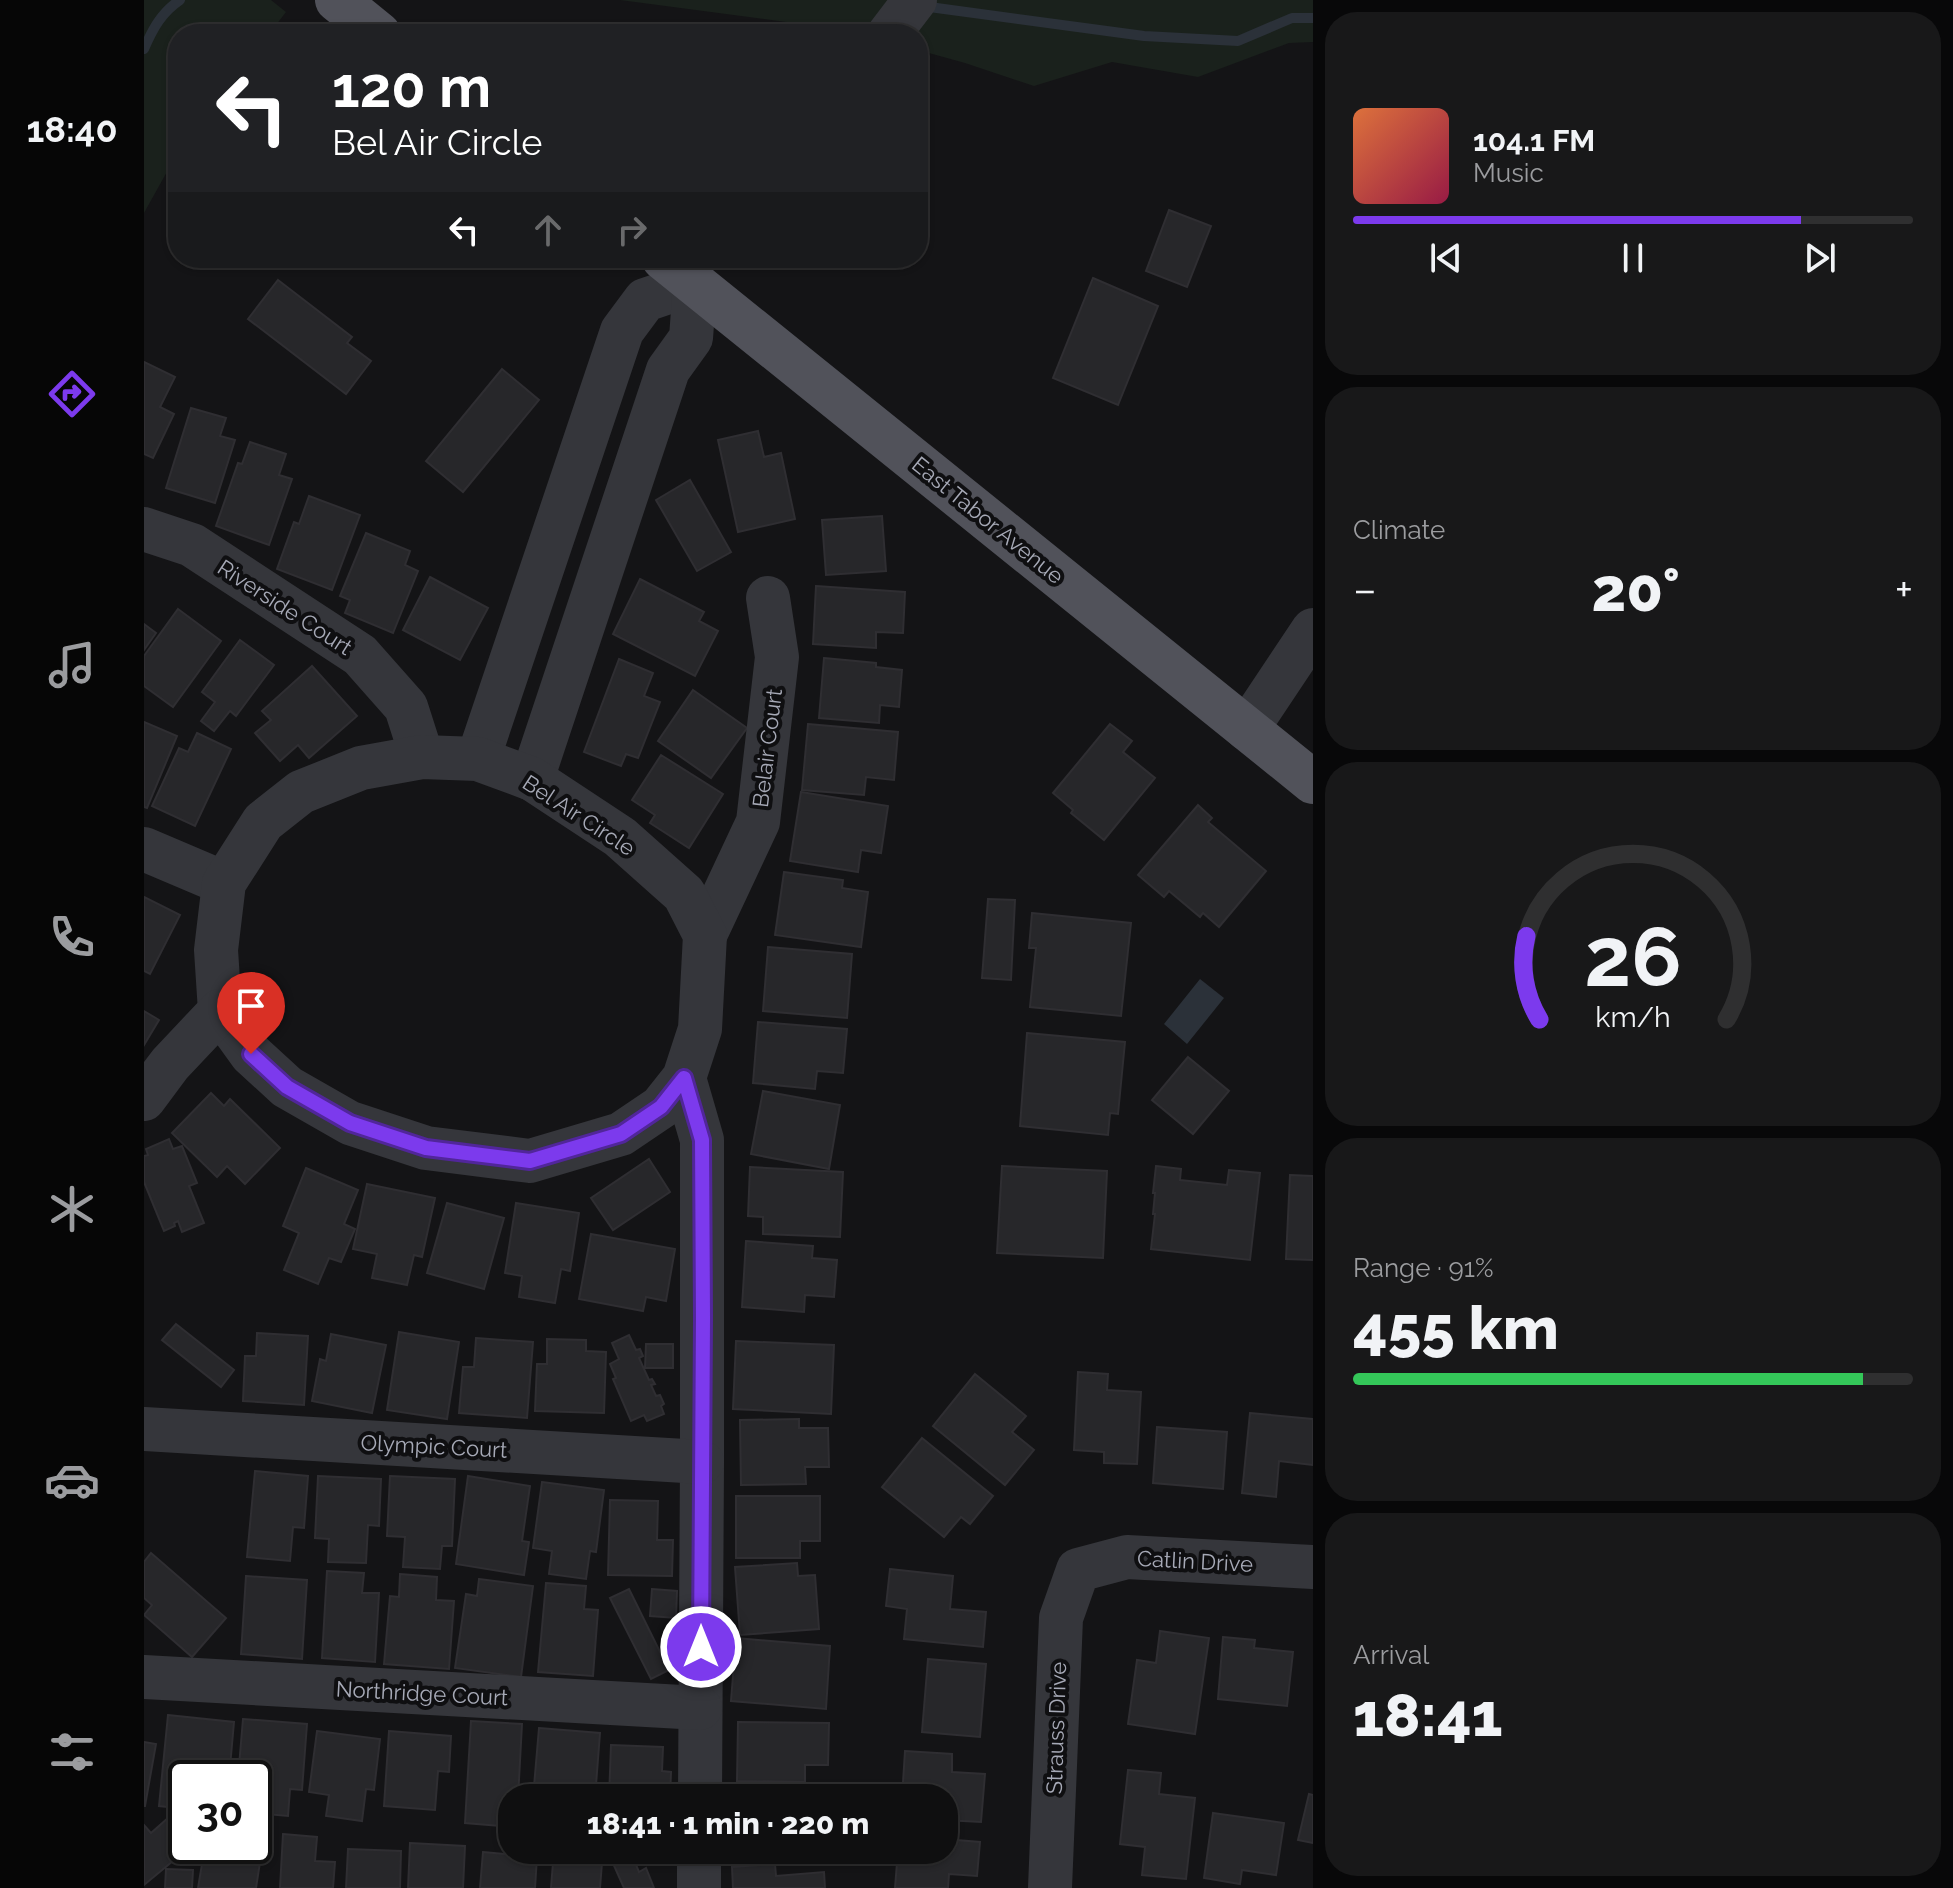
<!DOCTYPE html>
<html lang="en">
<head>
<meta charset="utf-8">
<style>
  :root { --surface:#0f0f10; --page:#181819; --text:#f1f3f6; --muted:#9b9c9f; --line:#2f2f30; --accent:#7c3aed }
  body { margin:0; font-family:Raleway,sans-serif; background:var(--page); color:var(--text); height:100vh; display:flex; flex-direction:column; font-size:30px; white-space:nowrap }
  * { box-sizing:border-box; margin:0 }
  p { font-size:26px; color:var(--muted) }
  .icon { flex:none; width:44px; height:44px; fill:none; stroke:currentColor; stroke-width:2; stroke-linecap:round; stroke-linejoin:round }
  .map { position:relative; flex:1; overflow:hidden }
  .details { display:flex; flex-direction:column; gap:12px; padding:12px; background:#080809; width:640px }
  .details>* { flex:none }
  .hud { position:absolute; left:24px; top:24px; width:760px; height:244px; border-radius:32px; box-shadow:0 2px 6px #0004,0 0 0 2px var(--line); background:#202124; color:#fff; overflow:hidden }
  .speed { position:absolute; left:24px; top:1760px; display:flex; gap:16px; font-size:40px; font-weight:700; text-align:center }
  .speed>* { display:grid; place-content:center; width:104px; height:104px; border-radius:50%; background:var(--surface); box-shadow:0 2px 6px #0004,0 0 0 2px var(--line); line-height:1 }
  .speed .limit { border:4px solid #111; border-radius:12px; background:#fff; color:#111 }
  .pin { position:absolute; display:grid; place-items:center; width:68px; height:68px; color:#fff; margin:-82px -34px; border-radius:50% 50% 50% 0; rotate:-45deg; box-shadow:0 0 8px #0007 }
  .pin .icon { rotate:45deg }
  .me { position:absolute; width:88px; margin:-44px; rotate:0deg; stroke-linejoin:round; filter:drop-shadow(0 0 6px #0008) }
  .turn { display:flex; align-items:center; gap:28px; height:168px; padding:0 32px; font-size:36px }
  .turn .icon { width:104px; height:104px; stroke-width:2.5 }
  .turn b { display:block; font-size:56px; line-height:68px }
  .lanes { display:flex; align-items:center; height:76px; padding:0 32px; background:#0003; justify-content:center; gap:40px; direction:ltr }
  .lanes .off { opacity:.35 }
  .big { font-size:60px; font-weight:800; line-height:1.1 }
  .details .card { flex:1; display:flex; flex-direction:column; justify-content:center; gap:12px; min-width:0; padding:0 28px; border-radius:32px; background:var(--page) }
  .details .dial { align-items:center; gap:0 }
  .dial svg { height:208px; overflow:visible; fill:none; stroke:var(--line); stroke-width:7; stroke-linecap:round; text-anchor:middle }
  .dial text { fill:var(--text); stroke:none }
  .song { display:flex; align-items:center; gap:24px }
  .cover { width:96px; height:96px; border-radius:12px; background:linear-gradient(135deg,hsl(20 70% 55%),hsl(340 70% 35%)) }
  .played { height:8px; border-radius:4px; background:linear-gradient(90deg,var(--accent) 80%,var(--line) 80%) }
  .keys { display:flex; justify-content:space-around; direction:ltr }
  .heat { display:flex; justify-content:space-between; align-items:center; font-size:44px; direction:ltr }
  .charge { height:12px; border-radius:6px; background:linear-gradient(90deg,#34c759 91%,var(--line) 0) }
  .trip { position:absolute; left:354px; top:1784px; width:460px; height:80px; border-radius:32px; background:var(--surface); box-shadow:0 2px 6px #0004,0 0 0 2px var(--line); font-weight:800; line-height:80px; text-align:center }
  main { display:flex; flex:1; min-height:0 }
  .tab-bar { display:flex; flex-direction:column; width:144px; justify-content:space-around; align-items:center; background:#060606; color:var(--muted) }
  .tab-bar .icon { width:56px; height:56px }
  .tab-bar .active { color:var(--accent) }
  .tab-bar b { font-size:36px; color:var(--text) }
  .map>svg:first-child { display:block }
  .green { fill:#1a211c }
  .water { fill:#2b3139 }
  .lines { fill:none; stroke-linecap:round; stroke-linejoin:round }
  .stream { stroke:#2b3139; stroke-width:10 }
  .building { fill:#27272a; stroke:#2f2e32; stroke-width:2 }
  .minor { stroke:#35363b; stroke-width:44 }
  .major { stroke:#51525a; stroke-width:44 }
  .route-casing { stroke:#51269a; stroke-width:20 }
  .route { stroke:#7c3aed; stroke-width:14 }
  .labels { text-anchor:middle; stroke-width:8; stroke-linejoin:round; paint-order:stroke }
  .street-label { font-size:22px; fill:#a6a9b6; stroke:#0f0f11 }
</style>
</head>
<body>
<main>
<nav class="tab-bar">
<b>18:40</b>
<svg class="icon active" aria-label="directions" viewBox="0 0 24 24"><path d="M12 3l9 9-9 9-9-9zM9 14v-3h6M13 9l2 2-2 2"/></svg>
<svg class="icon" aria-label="music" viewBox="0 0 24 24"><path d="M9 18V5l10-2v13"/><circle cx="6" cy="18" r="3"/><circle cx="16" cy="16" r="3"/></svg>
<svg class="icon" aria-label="phone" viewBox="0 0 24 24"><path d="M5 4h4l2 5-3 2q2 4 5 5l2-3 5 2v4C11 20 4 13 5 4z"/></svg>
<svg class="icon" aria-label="climate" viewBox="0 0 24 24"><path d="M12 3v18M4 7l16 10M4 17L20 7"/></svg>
<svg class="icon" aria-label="car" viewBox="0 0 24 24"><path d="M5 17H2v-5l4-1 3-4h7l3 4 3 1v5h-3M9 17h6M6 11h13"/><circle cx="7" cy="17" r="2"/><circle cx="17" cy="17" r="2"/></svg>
<svg class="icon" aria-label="filters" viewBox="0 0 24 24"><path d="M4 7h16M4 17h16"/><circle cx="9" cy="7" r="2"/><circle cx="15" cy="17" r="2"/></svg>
</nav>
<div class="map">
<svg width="1169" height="1888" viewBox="0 0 1169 1888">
  <rect width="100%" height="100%" fill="#141416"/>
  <g class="green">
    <path d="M0,0H127L142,12L125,34H34V152L0,213Z"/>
    <path d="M476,0H1169V42L1145,43L1054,77L968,62L890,86L821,63L774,50V34H716L702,30Z"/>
  </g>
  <path class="water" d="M1056,979L1080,998L1043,1044L1020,1024Z"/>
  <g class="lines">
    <g class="stream">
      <path d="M778,6L1000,36L1094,41L1148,18H1169"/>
      <path d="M0,49C9,28 18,12 36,0"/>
    </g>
  </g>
  <g class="building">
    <path d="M1025,210L1067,226L1043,287L1002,271Z"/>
    <path d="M949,278L1014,306L974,405L909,378Z"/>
    <path d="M134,280L208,337L203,343L227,361L202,394L104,319Z"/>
    <path d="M0,362L31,377L16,407L30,414L9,458L0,454Z"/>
    <path d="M358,369L395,400L319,492L282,461Z"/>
    <path d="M47,408L82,418L76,436L91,440L71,503L22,488Z"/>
    <path d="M614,431L620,457L637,453L651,519L594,532L574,440Z"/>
    <path d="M106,442L142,454L135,475L148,479L125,545L72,526L94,463L98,464Z"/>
    <path d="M546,480L587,552L553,571L512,500Z"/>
    <path d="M165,496L216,515L188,590L133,569L150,522L155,524Z"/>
    <path d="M738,516L742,571L682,575L678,520Z"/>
    <path d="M222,533L266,551L261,565L274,571L249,633L201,613L206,600L196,596Z"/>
    <path d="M286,577L344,608L316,660L259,630Z"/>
    <path d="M496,579L560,612L555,621L574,631L551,676L469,634Z"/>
    <path d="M672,586L761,592L759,633L732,632V648L669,644Z"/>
    <path d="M34,609L77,641L29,707L0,686V656Z"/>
    <path d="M0,624L12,633L0,650Z"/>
    <path d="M96,640L130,665L92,716L86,711L70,731L57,721L71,702L58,692Z"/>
    <path d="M680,658L732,663V667L758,670L755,707L736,705L735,723L675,718Z"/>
    <path d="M475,659L509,673L500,696L516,702L494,758L482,754L477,766L440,752Z"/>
    <path d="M168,666L213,716L165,758L154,745L136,761L111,733L127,720L118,711Z"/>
    <path d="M549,690L603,728L567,778L514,741Z"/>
    <path d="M0,722L33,736L3,808L0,807Z"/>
    <path d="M664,724L754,732L750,780L722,777L720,795L658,790Z"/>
    <path d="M966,724L988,741L979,752L1011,778L960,840L927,813L929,810L909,793Z"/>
    <path d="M53,733L87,749L51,826L8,806L35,748L44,752Z"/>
    <path d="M517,755L579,794L545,848L506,823L511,815L488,800Z"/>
    <path d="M657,792L744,806L737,853L717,850L714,872L646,861Z"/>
    <path d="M1054,805L1068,818L1064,822L1122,871L1075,927L1059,913L1056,917L1025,891L1020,897L994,875Z"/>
    <path d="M640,872L699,880L698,888L724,892L717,947L631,935Z"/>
    <path d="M0,897L36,915L6,974L0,971Z"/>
    <path d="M844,899L871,900L867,980L838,978Z"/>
    <path d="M888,913L987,923L977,1016L886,1007L892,948H885Z"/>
    <path d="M624,947L708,954L703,1018L619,1011Z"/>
    <path d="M0,1011L15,1020L0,1045Z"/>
    <path d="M614,1022L703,1029L699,1073L673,1071L671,1089L609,1083Z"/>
    <path d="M883,1033L981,1042L974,1114L966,1113L964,1135L876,1126Z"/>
    <path d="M1044,1057L1085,1091L1049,1134L1008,1100Z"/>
    <path d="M619,1091L696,1105L685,1169L607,1154Z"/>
    <path d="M67,1093L80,1106L86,1099L136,1148L101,1184L83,1166L73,1177L28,1133Z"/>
    <path d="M25,1139L29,1149L38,1146L53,1183L45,1186L60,1223L38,1232L34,1221L30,1223L31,1226L20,1231L0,1182V1156L4,1155L2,1149Z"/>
    <path d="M505,1159L526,1192L469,1230L447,1198Z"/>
    <path d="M858,1166L963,1171L959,1258L853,1253Z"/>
    <path d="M1012,1166L1037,1169L1036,1180L1083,1185L1085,1170L1116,1173L1106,1260L1007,1249L1011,1214H1009L1011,1193H1009Z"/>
    <path d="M606,1167L699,1172L696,1237L619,1234V1217L604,1216Z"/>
    <path d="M162,1168L214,1190L200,1224L211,1229L197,1262L185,1258L174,1284L140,1270L155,1233L139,1226Z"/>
    <path d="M1146,1175L1169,1176V1260L1142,1259Z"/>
    <path d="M223,1184L291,1198L278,1257L270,1255L263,1285L228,1278L233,1254L209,1249Z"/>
    <path d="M303,1203L360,1218L340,1289L283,1273Z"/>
    <path d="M372,1203L435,1213L426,1271L417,1269L411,1303L375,1297L378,1276L361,1273Z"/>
    <path d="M447,1234L531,1249L522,1301L502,1297L499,1311L435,1299Z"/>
    <path d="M602,1241L669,1246L668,1258L693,1260L690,1297L661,1295L660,1312L598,1307Z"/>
    <path d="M32,1324L90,1370L77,1387L18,1340Z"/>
    <path d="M255,1332L315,1342L303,1419L243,1410Z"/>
    <path d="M113,1333L164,1336L160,1405L99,1401L101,1356H112Z"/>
    <path d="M187,1334L242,1345L228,1413L168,1401L176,1359L182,1361Z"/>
    <path d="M485,1335L492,1350L496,1349L499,1356L495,1358L505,1380L508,1379L511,1384L507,1385L512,1396L516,1395L520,1404L517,1406L520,1414L503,1421L500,1415L487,1421L469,1379L472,1378L466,1364L475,1359L468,1343Z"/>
    <path d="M332,1338L389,1342L383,1418L315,1413L319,1367H330Z"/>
    <path d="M403,1339L442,1340V1351L462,1352L460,1413L391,1411L393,1364H403Z"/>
    <path d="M592,1341L690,1345L687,1414L589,1409Z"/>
    <path d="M502,1344H529V1368H501Z"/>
    <path d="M934,1372L964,1374L963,1390L997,1392L993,1464L960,1463V1452L930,1450Z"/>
    <path d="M831,1374L882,1416L868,1432L890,1450L861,1485L789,1426Z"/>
    <path d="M1106,1413L1169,1419V1465L1135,1461L1132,1497L1098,1493Z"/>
    <path d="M655,1419V1428H684L685,1467H661L662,1484L597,1485L596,1420Z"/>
    <path d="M1013,1427L1083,1432L1079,1489L1009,1483Z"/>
    <path d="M778,1438L849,1496L826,1524L817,1517L800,1537L738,1487Z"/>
    <path d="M111,1471L164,1476L160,1528L149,1527L146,1561L103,1557Z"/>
    <path d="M174,1476L237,1479L235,1526L224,1525L222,1563L184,1562L185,1539L171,1538Z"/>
    <path d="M246,1476L311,1479L308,1546H298L296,1569L259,1567L261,1537L243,1536Z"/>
    <path d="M324,1476L386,1486L378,1541L385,1542L380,1575L312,1564Z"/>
    <path d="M398,1482L460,1490L452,1552L446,1551L442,1579L405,1574L408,1551L389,1548Z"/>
    <path d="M592,1496H676V1541H656V1558H592Z"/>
    <path d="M466,1500L514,1501L513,1540H529L528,1576L464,1575Z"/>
    <path d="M7,1553L82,1618L48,1657L0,1615L8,1605L0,1598V1562Z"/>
    <path d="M653,1563L654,1576L671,1575L675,1629L596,1635L591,1567Z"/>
    <path d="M746,1569L809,1576L806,1609L842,1612L839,1647L760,1639L763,1609L742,1606Z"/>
    <path d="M183,1571L220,1573L218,1593H235L231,1662L178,1658Z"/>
    <path d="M256,1574L293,1577L292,1600L310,1601L305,1669L240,1664L246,1596L255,1597Z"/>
    <path d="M102,1576L163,1580L158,1659L97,1654Z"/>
    <path d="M335,1579L389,1586L377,1677L311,1668L322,1594L333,1596Z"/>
    <path d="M402,1583L442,1586L440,1609L454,1610L449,1676L394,1672Z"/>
    <path d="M485,1589L525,1670L507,1679L466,1598Z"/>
    <path d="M508,1589L533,1591L532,1618L506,1616Z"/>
    <path d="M1016,1631L1065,1638L1051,1734L984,1724L993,1660L1012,1663Z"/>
    <path d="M1079,1637L1111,1640L1110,1648L1149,1652L1143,1706L1074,1699Z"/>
    <path d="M592,1638L686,1646L682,1709L587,1701Z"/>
    <path d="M784,1659L842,1664L836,1737L778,1732Z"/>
    <path d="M24,1715L90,1722L85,1778H42V1809L15,1806Z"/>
    <path d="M99,1719L163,1724L158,1790L146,1789L144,1816L110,1813V1778H94Z"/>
    <path d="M327,1721L378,1724L374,1798H368V1827L321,1823Z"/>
    <path d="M594,1722L685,1723L684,1765H661V1782L593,1781Z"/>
    <path d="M395,1728L456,1733L451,1798H389Z"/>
    <path d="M173,1731L236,1739L230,1790L222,1789L218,1821L182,1816L185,1795L165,1792Z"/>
    <path d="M245,1731L307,1736L305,1772L294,1771L291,1810L240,1806Z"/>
    <path d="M0,1742L12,1744L1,1806H0Z"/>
    <path d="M467,1745L519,1747L518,1771L527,1772L526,1798H465Z"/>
    <path d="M761,1751L808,1754V1772L841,1774L837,1822L800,1820V1798H758Z"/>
    <path d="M984,1770L1017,1773L1015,1794L1051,1798L1042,1879L998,1875L1001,1847L976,1844Z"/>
    <path d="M1165,1794L1169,1795V1843L1154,1840Z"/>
    <path d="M1069,1813L1140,1823L1132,1875L1098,1870L1096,1884L1060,1878Z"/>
    <path d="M24,1818L42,1838V1846H47L0,1885V1825L7,1833Z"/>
    <path d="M110,1828L121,1830L112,1888H54L61,1846H110Z"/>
    <path d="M139,1834L173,1837L171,1861L191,1862L189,1888H136Z"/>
    <path d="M800,1839L836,1842L833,1876L805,1874L804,1888H751L754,1850H800Z"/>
    <path d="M266,1843L321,1846L319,1888H264Z"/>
    <path d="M204,1849L257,1851L256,1888H202Z"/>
    <path d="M410,1850H459L456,1888H407Z"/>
    <path d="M463,1850H486L495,1872L502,1868L510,1888H480Z"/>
    <path d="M622,1850H668L669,1856H622Z"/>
    <path d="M339,1852L393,1857L391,1888H336Z"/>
    <path d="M631,1864L632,1876L680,1872L681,1888H589L588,1867Z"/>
    <path d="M22,1869L49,1870L48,1888H21Z"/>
  </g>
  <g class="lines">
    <g class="minor">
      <path d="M745,34L771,0"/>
      <path d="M0,529L48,545L216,655L262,707L278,757"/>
      <path d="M1103,729L1169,630"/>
      <path d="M334,759L478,331L501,300L551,283"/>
      <path d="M388,779L524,370L547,338L551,283"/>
      <path d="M0,849L80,883"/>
      <path d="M561,935L614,822L633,657L624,598"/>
      <path d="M540,1078L517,1107L477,1134L386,1161L282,1148L206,1123L143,1087L107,1054L76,1011L72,950L80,883L119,822L157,792L217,768L278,757L334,759L388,779L476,837L540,894L561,935L556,1029L540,1078L558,1140V1462L556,1798"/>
      <path d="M0,1099L26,1064L76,1011"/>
      <path d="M0,1429L558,1462"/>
      <path d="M0,1677L556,1708"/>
      <path d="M555,1888V1850"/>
      <path d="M906,1888L917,1618L934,1570L983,1557L1169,1567"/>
    </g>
    <g class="major">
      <path d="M193,0L235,34"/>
      <path d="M519,258L1169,782"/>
    </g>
  </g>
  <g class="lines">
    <g class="route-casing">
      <path id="route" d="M107,1054L143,1087L206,1123L282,1148L386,1161L477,1134L517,1107L540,1078L558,1140L559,1318L557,1647"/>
    </g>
    <use href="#route" class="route"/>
  </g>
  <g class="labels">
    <g class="street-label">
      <text transform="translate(844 520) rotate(39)" y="8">East Tabor Avenue</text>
      <text transform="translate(141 607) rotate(33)" y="8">Riverside Court</text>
      <text transform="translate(623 748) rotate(-83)" y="8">Belair Court</text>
      <text transform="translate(435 815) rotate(33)" y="8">Bel Air Circle</text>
      <text transform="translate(290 1446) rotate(3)" y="8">Olympic Court</text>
      <text transform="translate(1051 1561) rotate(3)" y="8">Catlin Drive</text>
      <text transform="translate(278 1693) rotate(3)" y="8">Northridge Court</text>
      <text transform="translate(912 1728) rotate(-88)" y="8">Strauss Drive</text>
    </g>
  </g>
</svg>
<div class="speed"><div class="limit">30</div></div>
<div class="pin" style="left:107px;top:1054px;background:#d93025"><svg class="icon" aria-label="arrive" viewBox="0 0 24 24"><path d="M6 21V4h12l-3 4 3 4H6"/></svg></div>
<svg class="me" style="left:557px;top:1647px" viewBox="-20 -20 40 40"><circle r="17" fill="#7c3aed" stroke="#fff" stroke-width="3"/><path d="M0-11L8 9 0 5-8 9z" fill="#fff"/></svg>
<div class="trip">18:41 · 1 min · 220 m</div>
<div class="hud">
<div class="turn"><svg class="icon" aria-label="left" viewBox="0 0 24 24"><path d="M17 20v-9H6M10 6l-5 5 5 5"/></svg><div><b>120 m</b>Bel Air Circle</div></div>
<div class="lanes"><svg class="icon" aria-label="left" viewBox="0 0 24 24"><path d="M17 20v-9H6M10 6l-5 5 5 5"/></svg><svg class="icon off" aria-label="ahead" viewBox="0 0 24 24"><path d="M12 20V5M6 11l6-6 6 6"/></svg><svg class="icon off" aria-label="right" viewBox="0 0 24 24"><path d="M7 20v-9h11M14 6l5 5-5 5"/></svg></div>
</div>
</div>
<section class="details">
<div class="card">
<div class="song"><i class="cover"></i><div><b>104.1 FM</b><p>Music</p></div></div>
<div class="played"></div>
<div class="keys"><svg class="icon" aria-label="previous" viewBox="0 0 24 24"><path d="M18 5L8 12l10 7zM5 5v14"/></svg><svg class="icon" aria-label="pause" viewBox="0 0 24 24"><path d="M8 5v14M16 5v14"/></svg><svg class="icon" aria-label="next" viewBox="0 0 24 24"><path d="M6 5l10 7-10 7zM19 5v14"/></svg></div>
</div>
<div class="card"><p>Climate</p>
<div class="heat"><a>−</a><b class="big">20°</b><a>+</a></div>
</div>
<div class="card dial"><svg viewBox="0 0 100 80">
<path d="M14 69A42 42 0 1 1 86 69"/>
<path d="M14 69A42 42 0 0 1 9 37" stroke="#7c3aed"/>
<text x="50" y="56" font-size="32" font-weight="700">26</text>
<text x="50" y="72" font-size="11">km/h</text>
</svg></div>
<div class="card"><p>Range · 91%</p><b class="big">455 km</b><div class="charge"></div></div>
<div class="card"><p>Arrival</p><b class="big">18:41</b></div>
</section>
</main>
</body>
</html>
